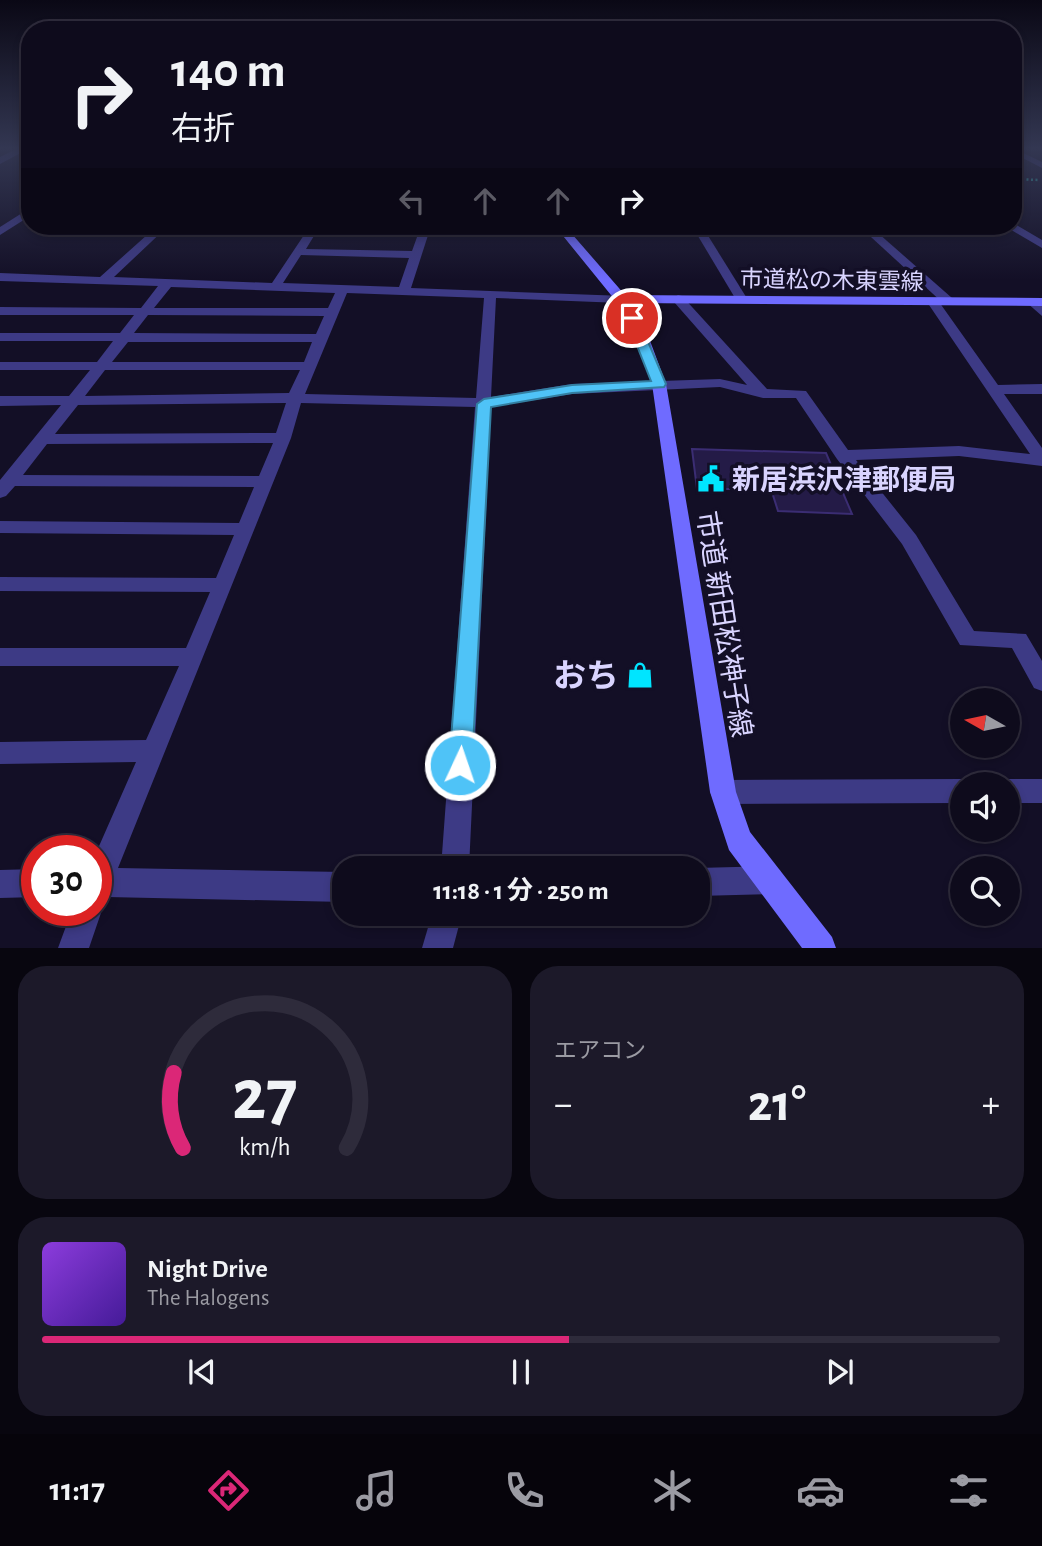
<!DOCTYPE html>
<html lang="ja">
<head>
<meta charset="utf-8">
<style>
  :root { --surface:#0e0b1c; --page:#1c1929; --text:#f1f3f6; --muted:#9b9ba3; --line:#2e2b3b; --accent:#db2777 }
  body { margin:0; font-family:"Alegreya Sans","Noto Sans JP",sans-serif; background:var(--page); color:var(--text); height:100vh; display:flex; flex-direction:column; font-size:26px; white-space:nowrap }
  * { box-sizing:border-box; margin:0 }
  p { font-size:23px; color:var(--muted) }
  .icon { flex:none; width:38px; height:38px; fill:none; stroke:currentColor; stroke-width:2; stroke-linecap:round; stroke-linejoin:round }
  .map { position:relative; height:948px; overflow:hidden }
  .drawer { display:flex; flex-direction:column; gap:18px; padding:18px; background:#08060f; flex:1 }
  .drawer>* { flex:none }
  .guide { position:absolute; left:21px; top:21px; width:1001px; height:214px; border-radius:28px; box-shadow:0 4px 10px #0003,0 0 0 2px var(--line); background:#0e0b1c; color:var(--text); overflow:hidden }
  .needle { width:46px; rotate:279deg }
  .tools { position:absolute; left:950px; top:688px; display:grid; gap:14px }
  .tools a { display:grid; place-items:center; width:70px; height:70px; border-radius:50%; background:var(--surface); box-shadow:0 4px 10px #0003,0 0 0 2px var(--line); font-size:35px }
  .speed { position:absolute; left:21px; top:835px; display:flex; gap:14px; font-size:35px; font-weight:700; text-align:center }
  .speed>* { display:grid; place-content:center; width:91px; height:91px; border-radius:50%; background:var(--surface); box-shadow:0 4px 10px #0003,0 0 0 2px var(--line); line-height:1 }
  .speed .limit { border:10px solid #d22; background:#fff; color:#111 }
  .pin { position:absolute; display:grid; place-items:center; width:60px; height:60px; color:#fff; margin:-30px; border:4px solid #fff; border-radius:50%; box-shadow:0 2px 7px #0007 }
  .me { position:absolute; width:77px; margin:-38px; rotate:3deg; stroke-linejoin:round; filter:drop-shadow(0 0 5px #0008) }
  .turn { display:flex; align-items:center; gap:24px; height:147px; padding:0 35px; font-size:32px }
  .turn .icon { width:91px; height:91px; stroke-width:2.5 }
  .turn b { display:block; font-size:49px; line-height:60px }
  .lanes { display:flex; align-items:center; height:66px; padding:0 35px; background:#0003; justify-content:center; gap:35px; direction:ltr }
  .lanes .off { opacity:.35 }
  .big { font-size:52px; font-weight:700; line-height:1.1 }
  .drawer .widget { flex:1; display:flex; flex-direction:column; justify-content:center; gap:10px; min-width:0; padding:0 24px; border-radius:28px; background:var(--page) }
  .drawer .dial { align-items:center; gap:0 }
  .dial svg { height:182px; overflow:visible; fill:none; stroke:var(--line); stroke-width:7; stroke-linecap:round; text-anchor:middle }
  .dial text { fill:var(--text); stroke:none }
  .song { display:flex; align-items:center; gap:21px }
  .cover { width:84px; height:84px; border-radius:10px; background:linear-gradient(135deg,hsl(270 70% 55%),hsl(260 70% 35%)) }
  .played { height:7px; border-radius:4px; background:linear-gradient(90deg,var(--accent) 55%,var(--line) 55%) }
  .keys { display:flex; justify-content:space-around; direction:ltr }
  .heat { display:flex; justify-content:space-between; align-items:center; font-size:38px; direction:ltr }
  .drawer .tiles { flex:1; display:grid; gap:18px; grid-template-columns:1fr 1fr }
  .widget:last-child { grid-column:span 2 }
  .trip { position:absolute; left:332px; top:856px; width:378px; height:70px; border-radius:28px; background:var(--surface); box-shadow:0 4px 10px #0003,0 0 0 2px var(--line); font-weight:700; line-height:70px; text-align:center }
  .tabs { display:flex; height:112px; justify-content:space-around; align-items:center; background:#06040b; color:var(--muted) }
  .tabs .icon { width:49px; height:49px }
  .tabs .active { color:var(--accent) }
  .tabs b { font-size:32px; color:var(--text) }
  .map>svg:first-child { display:block }
  .building { fill:#241b47; stroke:#3b2d73; stroke-width:2 }
  .lines { fill:none; stroke-linecap:round; stroke-linejoin:round }
  .path { stroke:#2fb8b0; stroke-width:2.5; stroke-dasharray:2 2.5; stroke-linecap:butt }
  .street { fill:#3d3a85; fill-rule:evenodd }
  .secondary { fill:#6f6bff; fill-rule:evenodd }
  .route { fill:#4fc3f7; stroke:#337fa1; stroke-width:2 }
  .labels { text-anchor:middle; stroke-width:7; stroke-linejoin:round; paint-order:stroke }
  .far-street-label { font-size:23px; fill:#d9d4ff; stroke:#130f26 }
  .poi-label { font-size:28px; font-weight:bold; fill:#d9d4ff; stroke:#130f26; text-anchor:start }
  .street-label { font-size:28px; fill:#d9d4ff; stroke:#130f26 }
  .near-poi-label { font-size:33px; font-weight:bold; fill:#d9d4ff; stroke:#130f26; text-anchor:end }
</style>
</head>
<body>
<div class="map">
<svg width="1042" height="948" viewBox="0 0 1042 948">
  <rect width="100%" height="100%" fill="#130f26"/>
  <path class="building" d="M692,449L826,453L852,514L778,511L771,489H697Z"/>
  <g class="lines">
    <path class="path" d="M1013,179L1040,180"/>
    <g class="street">
      <path d="M20,147L30,148L0,164V157Z"/>
      <path d="M1013,148L1042,162V168L1013,153Z"/>
      <path d="M30,208V216L0,235V227Z"/>
      <path d="M1013,223L1042,240V248L1008,228L1007,226H1013Z"/>
      <path d="M157,226H168L114,277L272,283L310,226H320L306,249L412,251L421,226H431L411,288L625,296L627,299L621,303L496,298L491,397L572,384L720,379L747,385L674,302L672,299L678,295L682,296L767,389L806,391L848,450L959,446L1030,454L927,302L937,299L998,385L1042,384V394H1004L1042,448V466L959,456L856,460L916,535L974,631L1026,634L1042,661V691L1034,688L1012,648L960,645L902,544L837,459L796,398H763L720,387L572,394L491,407L469,868H441L475,407L301,403L291,438L118,868L345,872V902L107,897L98,901L102,910L89,948H58L72,910H96V853L136,762L0,764V742L146,740L179,666H0V648H186L210,592L0,591V577L216,578L234,535L0,533V521L239,523L254,487L15,486L6,496L0,498V480L61,405L0,406V396H69L90,370H0V362H97L113,341H0V333H120L134,315H0V307L141,308L158,286L0,281V273L100,277ZM301,255L409,258L399,287L283,283ZM171,287L335,293L328,308H154ZM347,293L484,298L476,398L305,394ZM148,315L324,316L316,334L134,333ZM128,342H312L304,362H112ZM105,370H300L289,393L85,396ZM286,403L276,433L55,434L78,405ZM273,443L259,476L23,475L47,444Z"/>
      <path d="M692,226H702L748,300L746,303H738Z"/>
      <path d="M859,226H870L952,298V304H944Z"/>
      <path d="M1032,298L1042,305V316L1026,302Z"/>
      <path d="M962,779L972,784H962V803L723,804L714,801L710,792L714,783L723,780Z"/>
      <path d="M1008,779H1042V803H1008V784H998Z"/>
      <path d="M770,866L780,870L784,880L780,890L770,894L698,896L697,868Z"/>
      <path d="M37,869V897L0,898V870Z"/>
      <path d="M432,914H462L453,948H422Z"/>
    </g>
    <path class="secondary" d="M555,226H565L625,295L1042,298V306L629,303L649,338L666,384L736,792L750,832L832,937L836,948H802L729,850L710,792L652,384L635,338L615,300Z"/>
  </g>
  <linearGradient id="sky" x2="0" y2="1"><stop stop-color="#0a0815"/><stop offset="0.53" stop-color="#333752"/><stop offset="1" stop-color="#333752" stop-opacity="0"/></linearGradient>
  <rect width="1042" height="280" fill="url(#sky)"/>
  <path class="route" d="M632,315L638,318L666,384L664,387L572,393L491,407L472,765L469,772L460,775L452,772L449,765L477,404L484,399L572,385L651,381L626,318Z"/>
  <defs>
    <g id="civic-bare" transform="scale(2.1)"><path d="M-.6-6.5H3V-4.5H.6V-3L4-1V1h2V6H-6V1h2V-1L-.6-3ZM-1.2 2.5V6h2.4V2.5Z" fill="#00e5ff" stroke="#130f26" stroke-width="2.5" paint-order="stroke"/></g>
    <g id="shop-bare" transform="scale(2.1)"><path d="M-5-2.5h2.3a2.7 3.5 0 0 1 5.4 0H5L5.5 6h-11ZM-1.5-2.5h3a1.5 2.3 0 0 0-3 0Z" fill="#00e5ff" stroke="#130f26" stroke-width="2.5" paint-order="stroke"/></g>
  </defs>
  <g fill-rule="evenodd">
    <use href="#civic-bare" x="711" y="479"/>
    <use href="#shop-bare" x="640" y="675"/>
  </g>
  <g class="labels">
    <g class="far-street-label">
      <text transform="translate(832 280) rotate(1)" y="8">市道松の木東雲線</text>
    </g>
    <g class="poi-label">
      <text x="732" y="489">新居浜沢津郵便局</text>
    </g>
    <g class="street-label">
      <text transform="translate(725 624) rotate(81)" y="10">市道 新田松神子線</text>
    </g>
    <g class="near-poi-label">
      <text x="619" y="687">おち</text>
    </g>
  </g>
</svg>
<div class="tools">
<a><svg class="needle" viewBox="-14 -14 28 28"><path d="M0-13l5 13h-10z" fill="#e53935"/><path d="M0 13l5-13h-10z" fill="#9b9ba3"/></svg></a>
<a><svg class="icon" aria-label="sound" viewBox="0 0 24 24"><path d="M4 9h4l5-4v14l-5-4H4zM17 9q2 3 0 6"/></svg></a>
<a><svg class="icon" aria-label="search" viewBox="0 0 24 24"><circle cx="10" cy="10" r="6"/><path d="M15 15l6 6"/></svg></a>
</div>
<div class="speed"><div class="limit">30</div></div>
<div class="pin" style="left:632px;top:318px;background:#d93025"><svg class="icon" aria-label="arrive" viewBox="0 0 24 24"><path d="M6 21V4h12l-3 4 3 4H6"/></svg></div>
<svg class="me" style="left:460px;top:765px" viewBox="-20 -20 40 40"><circle r="17" fill="#4fc3f7" stroke="#fff" stroke-width="3"/><path d="M0-11L8 9 0 5-8 9z" fill="#fff"/></svg>
<div class="trip">11:18 · 1 分 · 250 m</div>
<div class="guide">
<div class="turn"><svg class="icon" aria-label="right" viewBox="0 0 24 24"><path d="M7 20v-9h11M14 6l5 5-5 5"/></svg><div><b>140 m</b>右折</div></div>
<div class="lanes"><svg class="icon off" aria-label="left" viewBox="0 0 24 24"><path d="M17 20v-9H6M10 6l-5 5 5 5"/></svg><svg class="icon off" aria-label="ahead" viewBox="0 0 24 24"><path d="M12 20V5M6 11l6-6 6 6"/></svg><svg class="icon off" aria-label="ahead" viewBox="0 0 24 24"><path d="M12 20V5M6 11l6-6 6 6"/></svg><svg class="icon" aria-label="right" viewBox="0 0 24 24"><path d="M7 20v-9h11M14 6l5 5-5 5"/></svg></div>
</div>
</div>
<section class="drawer">
<div class="tiles">
<div class="widget dial"><svg viewBox="0 0 100 80">
<path d="M14 69A42 42 0 1 1 86 69"/>
<path d="M14 69A42 42 0 0 1 10 36" stroke="#db2777"/>
<text x="50" y="56" font-size="32" font-weight="700">27</text>
<text x="50" y="72" font-size="11">km/h</text>
</svg></div>
<div class="widget"><p>エアコン</p>
<div class="heat"><a>−</a><b class="big">21°</b><a>+</a></div>
</div>
<div class="widget">
<div class="song"><i class="cover"></i><div><b>Night Drive</b><p>The Halogens</p></div></div>
<div class="played"></div>
<div class="keys"><svg class="icon" aria-label="previous" viewBox="0 0 24 24"><path d="M18 5L8 12l10 7zM5 5v14"/></svg><svg class="icon" aria-label="pause" viewBox="0 0 24 24"><path d="M8 5v14M16 5v14"/></svg><svg class="icon" aria-label="next" viewBox="0 0 24 24"><path d="M6 5l10 7-10 7zM19 5v14"/></svg></div>
</div>
</div>
</section>
<nav class="tabs">
<b>11:17</b>
<svg class="icon active" aria-label="directions" viewBox="0 0 24 24"><path d="M12 3l9 9-9 9-9-9zM9 14v-3h6M13 9l2 2-2 2"/></svg>
<svg class="icon" aria-label="music" viewBox="0 0 24 24"><path d="M9 18V5l10-2v13"/><circle cx="6" cy="18" r="3"/><circle cx="16" cy="16" r="3"/></svg>
<svg class="icon" aria-label="phone" viewBox="0 0 24 24"><path d="M5 4h4l2 5-3 2q2 4 5 5l2-3 5 2v4C11 20 4 13 5 4z"/></svg>
<svg class="icon" aria-label="climate" viewBox="0 0 24 24"><path d="M12 3v18M4 7l16 10M4 17L20 7"/></svg>
<svg class="icon" aria-label="car" viewBox="0 0 24 24"><path d="M5 17H2v-5l4-1 3-4h7l3 4 3 1v5h-3M9 17h6M6 11h13"/><circle cx="7" cy="17" r="2"/><circle cx="17" cy="17" r="2"/></svg>
<svg class="icon" aria-label="filters" viewBox="0 0 24 24"><path d="M4 7h16M4 17h16"/><circle cx="9" cy="7" r="2"/><circle cx="15" cy="17" r="2"/></svg>
</nav>
</body>
</html>
